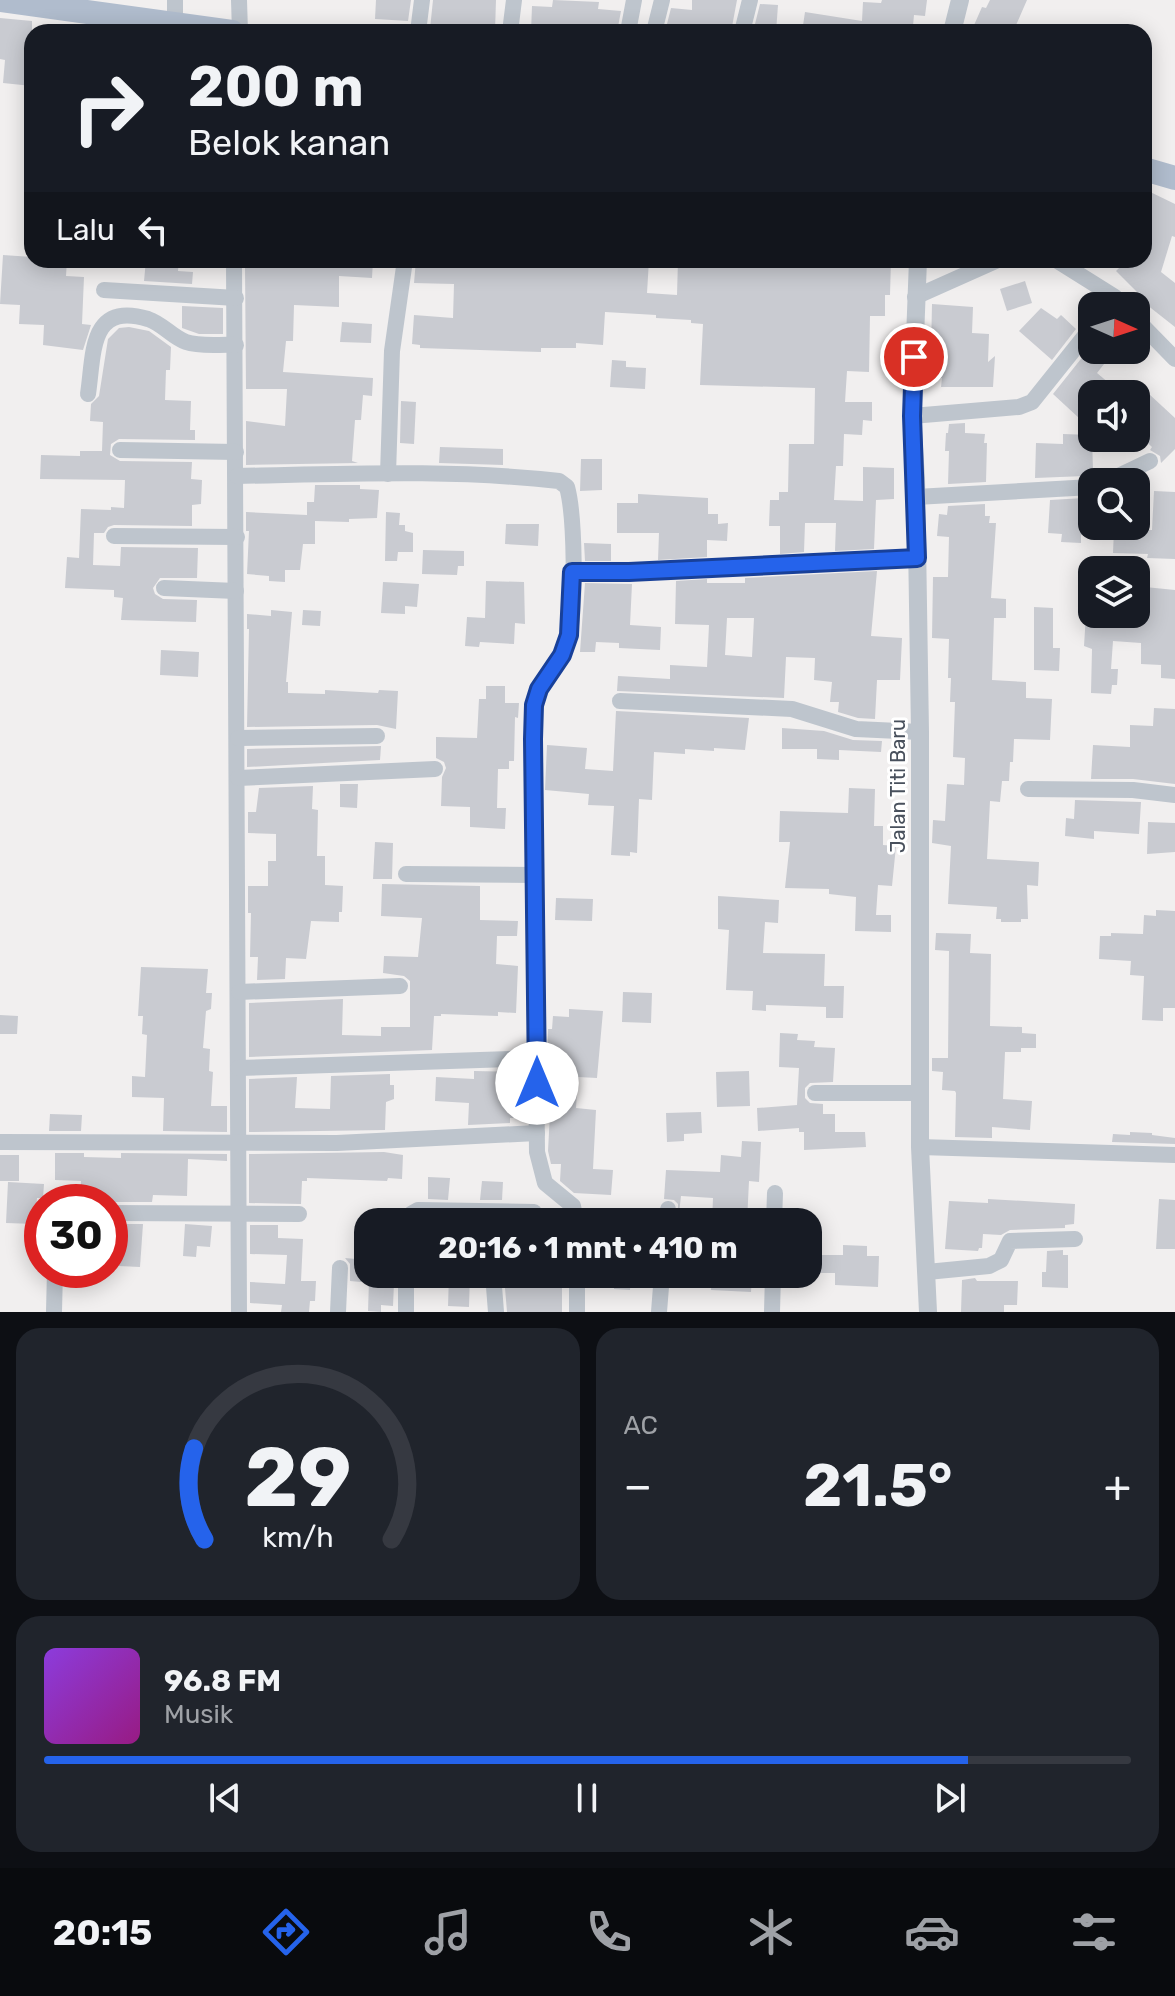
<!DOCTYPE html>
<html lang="id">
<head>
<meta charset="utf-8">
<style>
  :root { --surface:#171b24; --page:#20242c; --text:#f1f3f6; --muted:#9ea1a6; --line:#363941; --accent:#2563eb }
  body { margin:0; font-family:Rubik,sans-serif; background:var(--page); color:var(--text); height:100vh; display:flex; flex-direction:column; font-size:30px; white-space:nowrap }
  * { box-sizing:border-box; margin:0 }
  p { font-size:26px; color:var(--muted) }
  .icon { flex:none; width:44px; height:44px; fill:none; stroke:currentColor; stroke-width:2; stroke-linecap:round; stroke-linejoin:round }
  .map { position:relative; height:1312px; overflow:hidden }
  .details { display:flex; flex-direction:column; gap:16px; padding:16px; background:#0d0f14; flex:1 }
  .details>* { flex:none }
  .hud { position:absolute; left:24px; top:24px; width:1128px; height:244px; border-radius:24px; box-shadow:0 4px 20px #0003; background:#171b24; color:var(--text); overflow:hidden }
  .needle { width:52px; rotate:93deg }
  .fabs { position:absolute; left:1078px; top:292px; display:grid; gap:16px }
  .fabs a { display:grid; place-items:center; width:72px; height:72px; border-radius:16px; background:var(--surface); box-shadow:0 4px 20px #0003; font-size:40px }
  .speed { position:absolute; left:24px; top:1184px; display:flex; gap:16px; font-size:40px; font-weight:700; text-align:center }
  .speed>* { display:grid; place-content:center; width:104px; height:104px; border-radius:50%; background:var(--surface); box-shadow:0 4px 20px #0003; line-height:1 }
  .speed .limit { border:12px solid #d22; background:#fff; color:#111 }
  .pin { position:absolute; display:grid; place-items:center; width:68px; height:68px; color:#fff; margin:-34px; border:4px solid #fff; border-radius:50%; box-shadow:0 2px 8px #0007 }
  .me { position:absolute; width:88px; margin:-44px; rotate:0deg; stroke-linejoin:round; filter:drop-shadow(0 0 6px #0008) }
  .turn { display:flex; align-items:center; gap:28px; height:168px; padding:0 32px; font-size:36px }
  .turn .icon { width:104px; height:104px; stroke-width:2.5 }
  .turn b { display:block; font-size:56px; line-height:68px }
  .then { display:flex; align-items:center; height:76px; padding:0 32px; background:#0003; gap:16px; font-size:30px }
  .big { font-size:60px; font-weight:700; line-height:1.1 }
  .details .widget { flex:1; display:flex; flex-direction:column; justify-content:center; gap:12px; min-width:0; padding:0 28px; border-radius:24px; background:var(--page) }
  .details .dial { align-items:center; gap:0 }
  .dial svg { height:208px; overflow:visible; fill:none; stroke:var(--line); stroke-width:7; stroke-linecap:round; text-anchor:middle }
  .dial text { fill:var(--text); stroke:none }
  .song { display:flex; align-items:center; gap:24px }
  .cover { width:96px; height:96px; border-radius:12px; background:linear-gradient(135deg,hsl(270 70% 55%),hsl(310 70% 35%)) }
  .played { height:8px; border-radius:4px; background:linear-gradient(90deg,var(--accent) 85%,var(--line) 85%) }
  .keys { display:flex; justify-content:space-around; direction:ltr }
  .heat { display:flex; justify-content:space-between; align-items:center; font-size:44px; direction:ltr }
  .details .tiles { flex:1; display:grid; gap:16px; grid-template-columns:1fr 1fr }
  .widget:last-child { grid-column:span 2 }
  .trip { position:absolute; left:354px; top:1208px; width:468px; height:80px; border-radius:24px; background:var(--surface); box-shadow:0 4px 20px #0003; font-weight:700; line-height:80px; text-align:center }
  .menu { display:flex; height:128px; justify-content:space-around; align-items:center; background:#090b0e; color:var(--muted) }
  .menu .icon { width:56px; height:56px }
  .menu .current { color:var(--accent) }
  .menu b { font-size:36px; color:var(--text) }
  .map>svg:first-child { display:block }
  .building { fill:#c9cbd1; fill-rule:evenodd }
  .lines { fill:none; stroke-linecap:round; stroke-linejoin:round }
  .minor { stroke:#bec5cd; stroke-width:16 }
  .tertiary { stroke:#bec5cd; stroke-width:18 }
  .primary { stroke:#b0bccd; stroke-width:24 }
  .route-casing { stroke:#184099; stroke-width:20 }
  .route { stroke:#2563eb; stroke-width:14 }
  .labels { text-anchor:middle; stroke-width:6; stroke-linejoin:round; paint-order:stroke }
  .street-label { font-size:20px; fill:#48505c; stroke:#fff }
</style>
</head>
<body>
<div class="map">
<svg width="1175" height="1312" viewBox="0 0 1175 1312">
  <rect width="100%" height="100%" fill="#f1efef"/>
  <g class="building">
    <path d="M376,0H411L408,21L375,19Z"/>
    <path d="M433,0H496L495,31L430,29Z"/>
    <path d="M553,0L599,2L598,9L621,11L617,32H531L532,6L552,7Z"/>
    <path d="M692,0H737L731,32H665L671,8L692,10Z"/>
    <path d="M882,0H927L925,16L914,15L913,26H909V32H883L884,28L872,27L871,32H802L805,12L862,21L863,2L881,3Z"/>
    <path d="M990,0H1027L1013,32H971L982,7L986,8Z"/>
    <path d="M760,4L778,5L776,32H753Z"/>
    <path d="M0,18L32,21V86L3,83L5,60L0,59Z"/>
    <path d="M1144,189L1175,204V237L1172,236L1161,272L1175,283V327L1142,301L1144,299L1116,271L1127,260H1144Z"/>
    <path d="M3,255L32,257V260H67L66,276L84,277L82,324L91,325L83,350L43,345L44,325L19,324L20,305L0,304Z"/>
    <path d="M146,260H179L178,271L193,272L192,284L144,281Z"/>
    <path d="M268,260H373L372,278L339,276V307L294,305L293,341H286L283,372L373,378L372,396L363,395L361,420H355L352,461L358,463L246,465V421L285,426L287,389H246L245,266L267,267Z"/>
    <path d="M416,260L478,261V266L515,267V260H566V263L630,266V260H649L647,293L677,295L678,260L861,262V260H891L890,295H885V316H870L869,372L847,371L845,402H872V421L863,420L862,435L844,434L843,466H836L834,500L863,501V467L894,468V499L876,500L874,549L835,551L836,523H805L804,552L780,554V526H769L770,500H779V492H788L789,444H814L815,388L700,385L703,324L691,323V320L656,318V315L605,312L603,345L576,343V348H541V352L420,348V345L412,344L414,315L453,318L454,284L414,283Z"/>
    <path d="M1025,281L1032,303L1007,311L1000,289Z"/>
    <path d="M932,304L973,307L972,333L989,334L988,362L995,356L993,387H941L942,378L934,377L935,351H931Z"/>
    <path d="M182,306L223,308V334H199L182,328Z"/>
    <path d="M1041,308L1057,319L1061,315L1076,329L1052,360L1019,331Z"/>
    <path d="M342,322L372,324L371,343L340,342Z"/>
    <path d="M129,327L149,331L171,347L170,370H166L165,400L191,401L190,430H195V440L119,439L111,444L110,455L120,461L192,462L191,479L202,480L201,504L192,505V526L114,525L108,527L104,533H94L93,565L120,566L121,547L198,548L197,578H160L153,588L155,594L163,599L197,600L196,622L121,620L123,598L114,597V590L65,588L67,557L79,558L81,509L111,510V507L124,508L125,480L40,479L41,455L80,456V451H102L103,422L90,421L91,404L99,396L108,339L119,328Z"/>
    <path d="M1092,345V350H1115L1097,373L1122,394H1092V430L1053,394Z"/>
    <path d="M612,360L626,361V367L646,368L645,389L610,387Z"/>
    <path d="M1136,382L1175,418V449L1161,463L1160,456L1150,450L1152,447L1136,432Z"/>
    <path d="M401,401L416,402L414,444L400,443Z"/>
    <path d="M965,423V433L985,434L984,443H987L986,482L948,484L949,451H945L946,433H948L949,424Z"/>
    <path d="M1063,434L1092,435L1093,471H1085V476L1035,478L1036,443L1063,444Z"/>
    <path d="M440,447L503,449V465L439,463Z"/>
    <path d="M581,459H602V490L580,491Z"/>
    <path d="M315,485H360V489L379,490L377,518L349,519V522L315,521V544H303L300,570H285V582L269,581V576L247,574L249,531H246V512L307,515V502H314Z"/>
    <path d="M1154,491L1175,492V559L1147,558L1148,554L1113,553L1114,529L1152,530Z"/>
    <path d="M638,494L708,498V514H718V524L728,523L727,541L707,540V557L658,560L659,533H617V503H638Z"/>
    <path d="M1084,498L1083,501H1092V535H1081V543L1061,542L1062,534L1048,533L1050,500Z"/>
    <path d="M985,504V516H990L989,523H996L991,598L1006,599V618H994L992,680L1026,682V698L1052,699L1050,740L1014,739L1013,762H1010L1009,781H1002L1000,802L990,801L987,859L1039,862L1038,886L1027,885L1028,919H1021V922H1001V919H996L997,907L948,904L951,846L932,843L933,820L945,821L947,784L964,785L965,758L953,757L955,702H950L951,678H948L949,639L932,638L933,577H948L949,537L937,536L939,514L947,515L948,506Z"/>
    <path d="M386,512L400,513L399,525H405V531L413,533V552H398L397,561H385Z"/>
    <path d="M506,524H539L538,546L505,544Z"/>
    <path d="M584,543L611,544V561H585Z"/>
    <path d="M423,550L464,551V566H458L457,575L422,574Z"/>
    <path d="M877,571L871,636L902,638L900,680H877L875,719L858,718L838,712L839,702H830L832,682L814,680L815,658L786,657L784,698L617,691L618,676L670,679V665L707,667L709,625L675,624L676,581L707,579V583H745V578ZM727,618H754L752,657L725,655Z"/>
    <path d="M486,581L524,582L525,624L515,623L514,644L480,642L479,647L465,646L467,617L485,618Z"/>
    <path d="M383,582L419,584L417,607L405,606V614L381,613Z"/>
    <path d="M585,583L632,584L630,625L661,627L660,650L619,648V643L596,642L595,652H580Z"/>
    <path d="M1145,587L1175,590V679L1161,678V665L1141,664V643L1113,641L1111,669H1118L1117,685H1112L1111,694L1091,693L1092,649L1084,646L1086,614H1114V621L1142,623Z"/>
    <path d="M1034,607L1053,608V648H1060L1059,671L1034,670Z"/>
    <path d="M271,610L292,612L286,682H288V693L325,694V690L378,693L379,690L398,691L396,729L377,725L247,727L249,629H247V614L271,616Z"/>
    <path d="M303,610L321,611L320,626L302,625Z"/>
    <path d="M161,650L199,652L198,677L160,675Z"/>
    <path d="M486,686H505V703H519L518,718L515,717L514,761H509V769H498L497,808H506L505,829L470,827V807L441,806L442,777L446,768L444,762L436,758V737L477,738L479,699H486Z"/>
    <path d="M1154,708L1175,709V784L1133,779H1091L1093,745L1130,747V725L1153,726Z"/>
    <path d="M616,711L749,718L745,750L714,748V751L685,749V754L654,752L652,800L639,799L637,853L630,852V856L611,855L614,806L588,805L589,794L545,790L547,745L587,748L585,769L613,771Z"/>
    <path d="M782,728L824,731L853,740L882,741L881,752L839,750V760L817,759V749H782Z"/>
    <path d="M381,746L380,760L247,767V749Z"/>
    <path d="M340,784H358L357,808L340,807Z"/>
    <path d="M313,786L312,809L318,810L317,856H325V885L343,886L342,912H339V922L311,921L306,959L286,958L285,979L257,980L258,957H250L251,913H248V886H268V861H276V834L248,833V812H256L259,788Z"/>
    <path d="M849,788L875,789L874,826H883V845L896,846L892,886L878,885L876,915H891V932L855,931L856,897L829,894V889L785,888L790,842H779L780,811L848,813Z"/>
    <path d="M1075,800L1141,802L1139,834L1094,831V839L1065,836L1066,818L1074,819Z"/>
    <path d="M1148,822L1175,823V852L1147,854Z"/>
    <path d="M375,842L393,843L392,879H373Z"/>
    <path d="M382,884L480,886V920L518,921L517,936H497L496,964L518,966L516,1013L498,1012V1016L441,1014V1016H434L432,1050L249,1057V1003L343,999L342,1035L381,1036V1027H410V981L404,976L383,973L384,956L418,957L422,918L381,916Z"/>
    <path d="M718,896L779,900L778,923L765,922L763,953L825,954L824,986H844L843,1018H826V1007L766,1005V1011L752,1010L753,991L726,990L729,930L718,929Z"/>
    <path d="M556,898L593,899L592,921L555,920Z"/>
    <path d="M1156,910L1175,911V1008H1163V1021L1142,1020L1144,976L1130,975L1131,961L1099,959L1100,936H1111V933L1143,934L1144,915L1156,916Z"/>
    <path d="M936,933L971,934L970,953L991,954L990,1026L1022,1027V1033L1036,1034V1048H1021V1052H1005L1003,1099L1032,1101L1030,1130L992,1127V1138L955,1137L956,1093L955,1091L942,1090L943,1072L932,1071V1058H948L949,951L935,950Z"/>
    <path d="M141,967L208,969L206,993H212L211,1009L206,1011L203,1048L210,1049L209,1071L213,1072L211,1106H227V1132L163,1131L164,1098L132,1097V1076L145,1077L147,1035L142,1034L143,1016H138Z"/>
    <path d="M623,992L652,993L651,1023L622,1022Z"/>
    <path d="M569,1009L603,1011L597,1078L578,1077L576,1108L596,1110L593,1169L613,1170L611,1195L574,1193L560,1181L561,1164H551L548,1151L552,1076L547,1075L548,1029H552L553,1016L569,1017Z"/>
    <path d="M0,1015L18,1016L17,1034H0Z"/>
    <path d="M780,1033L798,1034L797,1040L815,1041L814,1047L835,1048L833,1082L810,1083L805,1088V1098L810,1103L823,1104V1114H835V1132H865L866,1147L804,1150V1132H799V1128L758,1131L757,1108L797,1105L799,1068L779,1067Z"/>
    <path d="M474,1071L516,1072L514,1118H510V1123L468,1125L469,1103L435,1101L436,1077L474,1079Z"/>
    <path d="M749,1071L750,1106L717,1107L716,1072Z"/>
    <path d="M390,1074V1085H394V1099L386,1102L385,1130L249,1132V1079L297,1077L295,1108L330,1109L331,1076Z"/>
    <path d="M701,1112L702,1133L684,1134V1141L667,1142L666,1113Z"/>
    <path d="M50,1114L82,1115L81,1131H49Z"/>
    <path d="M1130,1132L1152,1133V1135L1175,1138V1144L1112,1142L1113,1134L1130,1135Z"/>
    <path d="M742,1141L761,1142L759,1182L749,1181L747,1222H712L713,1198L681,1196L678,1222V1204L674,1200L664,1199L666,1170L720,1172L721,1155L741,1157Z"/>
    <path d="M384,1152L403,1155L402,1179L388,1178L387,1181L307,1178V1181H302L301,1204L249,1203V1154Z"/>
    <path d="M55,1153H84V1157L121,1158V1153L227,1154V1161L188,1159L187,1196L153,1195L152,1202H80L81,1181L55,1180Z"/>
    <rect x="0" y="1155" width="19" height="26"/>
    <path d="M428,1177L450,1178L448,1200L428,1199Z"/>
    <path d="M482,1181L503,1182L502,1200H480Z"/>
    <path d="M8,1182L44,1184L43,1198H37L35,1224L6,1223Z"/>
    <path d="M988,1199L1075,1204L1074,1224L1065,1225V1228L1010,1230L1001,1235L983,1234L982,1248H979L978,1251L945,1249L949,1201L988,1203Z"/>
    <path d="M1159,1199L1175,1200V1249H1156Z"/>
    <path d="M121,1224H143L140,1267L119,1266Z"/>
    <path d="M185,1224L212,1226L210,1247L197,1246L196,1257L183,1256Z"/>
    <path d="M250,1225H278V1238L303,1239L301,1281H316L315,1301H310L309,1312H281L282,1305L250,1303V1282L285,1284L287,1255L250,1254Z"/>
    <path d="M843,1245L867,1246V1256H879L878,1287L835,1285V1273H818L819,1255H843Z"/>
    <path d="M1063,1250V1255H1068V1288L1042,1287V1272H1046L1047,1251Z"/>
    <path d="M345,1258L356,1259V1267L361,1268V1282L350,1281V1264Z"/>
    <path d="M449,1274H470L469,1307L448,1306Z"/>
    <path d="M545,1274H562V1312H507L504,1276Z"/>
    <path d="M614,1274H631L630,1290L614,1289Z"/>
    <path d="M712,1274H752L751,1292L711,1290Z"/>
    <path d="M975,1278L977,1281H1018L1017,1305H1004V1312H961L962,1280Z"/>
    <path d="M369,1281L394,1283L393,1306L381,1305V1312L368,1311Z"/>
  </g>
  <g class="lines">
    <g class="minor">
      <path d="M239,0L240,32"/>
      <path d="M175,25V0"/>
      <path d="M418,32L422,0"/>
      <path d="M510,32L514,0"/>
      <path d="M628,32L634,0"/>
      <path d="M654,32L662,0"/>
      <path d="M742,32L750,0"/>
      <path d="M234,260L239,1312"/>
      <path d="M1056,260L1115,297L1123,306"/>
      <path d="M104,290L236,298"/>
      <path d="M915,297L998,260"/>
      <path d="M1136,319L1175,359"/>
      <path d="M88,394C94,354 89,301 148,319C163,324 172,337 186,342C200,347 220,344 236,345"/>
      <path d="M912,416L1019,407L1032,402L1092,327"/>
      <path d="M120,450L236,452"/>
      <path d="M388,474L392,351L405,260"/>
      <path d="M237,476C344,474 453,469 559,481L567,487C575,516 576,606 569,636C564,657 546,670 539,690C533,705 533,723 533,739L537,1152L545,1183L573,1206L576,1222"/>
      <path d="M1106,482L1150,461"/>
      <path d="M916,497L1092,487"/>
      <path d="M114,536L237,537"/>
      <path d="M572,572H629L917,558"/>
      <path d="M164,588L236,591"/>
      <path d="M620,701L792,709L856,729L920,732"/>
      <path d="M238,738L377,736"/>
      <path d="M238,778L435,769"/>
      <path d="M1028,789L1133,790L1175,795"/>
      <path d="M406,874L536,875"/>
      <path d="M239,992L400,986"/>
      <path d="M238,1068L537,1058"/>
      <path d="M815,1093H920"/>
      <path d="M0,1142L337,1143L537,1133"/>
      <path d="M920,1147L1175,1155"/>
      <path d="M110,1213L299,1214"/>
      <path d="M408,1222L411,1214L418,1210L534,1212"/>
      <path d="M667,1222L668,1209"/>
      <path d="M774,1222L775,1193"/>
      <path d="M927,1272L989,1266L1001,1260L1010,1241L1075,1239"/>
      <path d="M493,1274L496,1312"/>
      <path d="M54,1312L55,1270"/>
      <path d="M338,1312L340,1268"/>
      <path d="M406,1312V1274"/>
      <path d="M577,1312V1274"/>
      <path d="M659,1312L662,1274"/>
      <path d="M772,1312L773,1274"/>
    </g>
    <g class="tertiary">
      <path d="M952,32L960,0"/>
      <path d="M918,260L912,416L916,478L920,732V1147L928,1312"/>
    </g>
    <g class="primary">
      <path d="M0,0L232,32"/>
      <path d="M1144,169L1175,178"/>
    </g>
  </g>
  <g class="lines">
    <g class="route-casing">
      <path id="route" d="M537,1083L533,739L534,705L539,689L562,655L569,635L572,572H629L917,558L912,416L914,357"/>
    </g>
    <use href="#route" class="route"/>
  </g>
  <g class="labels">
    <g class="street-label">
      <text transform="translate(898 786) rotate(-90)" y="7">Jalan Titi Baru</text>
    </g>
  </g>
</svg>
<div class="fabs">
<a><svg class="needle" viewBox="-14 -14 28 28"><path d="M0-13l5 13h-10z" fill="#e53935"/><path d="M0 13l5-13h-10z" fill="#9ea1a6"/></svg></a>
<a><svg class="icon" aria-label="sound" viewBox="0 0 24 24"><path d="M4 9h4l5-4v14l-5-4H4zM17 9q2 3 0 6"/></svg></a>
<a><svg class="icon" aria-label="search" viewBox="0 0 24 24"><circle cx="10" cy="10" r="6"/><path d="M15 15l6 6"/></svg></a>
<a><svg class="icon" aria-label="layers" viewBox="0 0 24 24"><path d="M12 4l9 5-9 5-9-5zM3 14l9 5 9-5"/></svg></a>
</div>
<div class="speed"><div class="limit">30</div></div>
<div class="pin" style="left:914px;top:357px;background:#d93025"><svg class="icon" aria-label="arrive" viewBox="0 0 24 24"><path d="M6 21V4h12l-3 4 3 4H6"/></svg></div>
<svg class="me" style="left:537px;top:1083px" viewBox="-20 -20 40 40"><circle r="19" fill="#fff"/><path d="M0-13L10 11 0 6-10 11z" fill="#2563eb"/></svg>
<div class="trip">20:16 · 1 mnt · 410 m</div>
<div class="hud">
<div class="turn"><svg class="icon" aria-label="right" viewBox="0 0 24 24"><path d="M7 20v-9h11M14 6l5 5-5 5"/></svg><div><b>200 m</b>Belok kanan</div></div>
<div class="then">Lalu<svg class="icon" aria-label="left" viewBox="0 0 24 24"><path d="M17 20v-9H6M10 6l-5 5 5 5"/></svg></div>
</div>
</div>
<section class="details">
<div class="tiles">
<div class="widget dial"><svg viewBox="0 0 100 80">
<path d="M14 69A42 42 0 1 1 86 69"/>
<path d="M14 69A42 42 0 0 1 10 34" stroke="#2563eb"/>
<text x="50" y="56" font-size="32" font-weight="700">29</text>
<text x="50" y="72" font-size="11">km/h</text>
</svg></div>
<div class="widget"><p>AC</p>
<div class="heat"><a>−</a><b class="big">21.5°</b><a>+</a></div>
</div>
<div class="widget">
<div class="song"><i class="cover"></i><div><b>96.8 FM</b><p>Musik</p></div></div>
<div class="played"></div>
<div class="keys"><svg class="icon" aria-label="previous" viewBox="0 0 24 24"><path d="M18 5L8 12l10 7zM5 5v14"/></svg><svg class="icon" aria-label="pause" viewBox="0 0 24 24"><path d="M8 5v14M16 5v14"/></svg><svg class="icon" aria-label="next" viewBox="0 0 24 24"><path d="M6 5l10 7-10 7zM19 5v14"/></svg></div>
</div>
</div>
</section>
<nav class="menu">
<b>20:15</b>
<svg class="icon current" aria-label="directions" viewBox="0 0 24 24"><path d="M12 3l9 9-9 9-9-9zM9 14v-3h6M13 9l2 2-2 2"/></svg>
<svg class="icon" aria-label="music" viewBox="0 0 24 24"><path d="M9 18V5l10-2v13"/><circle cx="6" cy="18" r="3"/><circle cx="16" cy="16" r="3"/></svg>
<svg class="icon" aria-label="phone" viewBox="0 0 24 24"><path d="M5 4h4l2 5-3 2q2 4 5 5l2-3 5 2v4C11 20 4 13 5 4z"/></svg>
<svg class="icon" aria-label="climate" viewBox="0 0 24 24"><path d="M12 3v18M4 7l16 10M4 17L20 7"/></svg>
<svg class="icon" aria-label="car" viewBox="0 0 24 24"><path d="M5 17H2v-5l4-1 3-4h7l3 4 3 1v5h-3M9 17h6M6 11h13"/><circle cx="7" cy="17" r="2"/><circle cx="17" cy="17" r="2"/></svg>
<svg class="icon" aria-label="filters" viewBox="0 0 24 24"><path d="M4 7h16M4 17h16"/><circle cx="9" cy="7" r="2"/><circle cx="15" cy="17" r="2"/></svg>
</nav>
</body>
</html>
